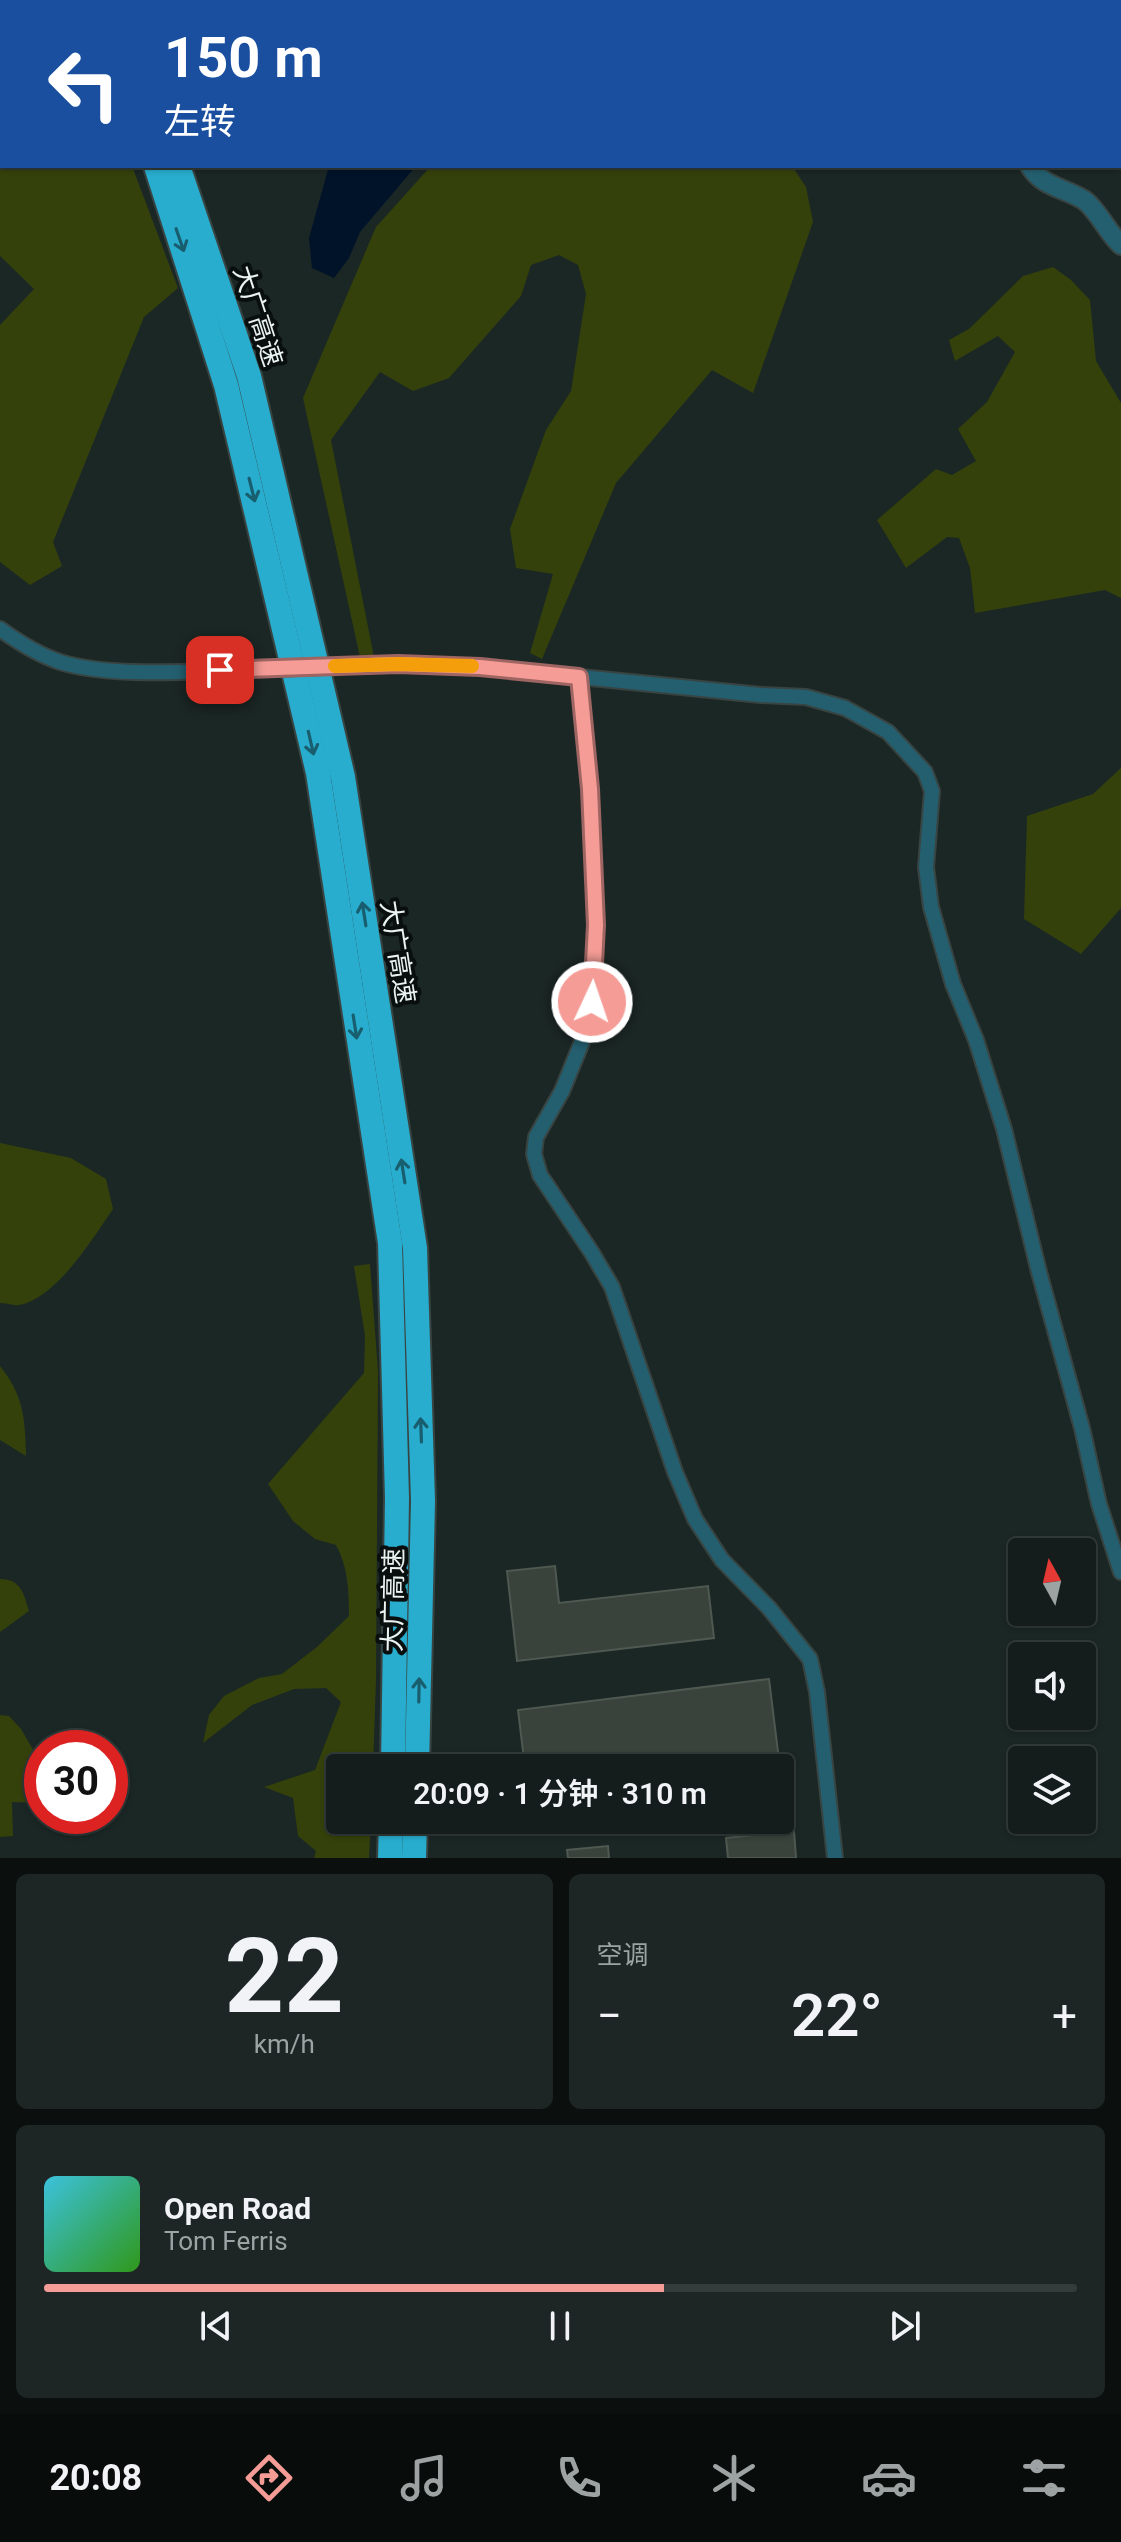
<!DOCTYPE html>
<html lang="zh">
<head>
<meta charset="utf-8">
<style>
  :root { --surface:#141d1c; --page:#1d2625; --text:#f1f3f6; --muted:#9da2a3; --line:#333b3b; --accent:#f59c96 }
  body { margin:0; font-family:Roboto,"Noto Sans SC",sans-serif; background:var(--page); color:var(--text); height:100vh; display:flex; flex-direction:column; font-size:30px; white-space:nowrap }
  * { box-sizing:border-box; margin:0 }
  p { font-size:26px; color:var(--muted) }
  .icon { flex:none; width:44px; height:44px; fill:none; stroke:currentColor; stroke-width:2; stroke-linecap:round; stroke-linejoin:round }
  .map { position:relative; height:1858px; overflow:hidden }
  .drawer { display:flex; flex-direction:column; gap:16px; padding:16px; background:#0b100f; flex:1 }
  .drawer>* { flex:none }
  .hud { position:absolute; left:0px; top:0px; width:1122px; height:168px; box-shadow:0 2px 6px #0004,0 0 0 2px var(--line); background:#1a4fa0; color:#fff; overflow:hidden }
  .needle { width:52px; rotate:352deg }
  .fabs { position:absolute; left:1008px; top:1538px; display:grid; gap:16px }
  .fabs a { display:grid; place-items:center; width:88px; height:88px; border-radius:8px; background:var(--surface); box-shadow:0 2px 6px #0004,0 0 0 2px var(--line); font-size:40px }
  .speed { position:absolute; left:24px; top:1730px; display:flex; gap:16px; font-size:40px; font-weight:700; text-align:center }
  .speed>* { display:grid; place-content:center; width:104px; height:104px; border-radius:50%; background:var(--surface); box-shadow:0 2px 6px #0004,0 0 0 2px var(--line); line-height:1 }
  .speed .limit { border:12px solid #d22; background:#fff; color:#111 }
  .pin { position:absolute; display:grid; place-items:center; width:68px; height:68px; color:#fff; margin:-34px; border-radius:16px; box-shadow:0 4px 12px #0006 }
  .me { position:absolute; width:88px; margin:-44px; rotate:3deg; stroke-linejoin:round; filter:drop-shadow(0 0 6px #0008) }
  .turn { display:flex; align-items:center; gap:28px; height:168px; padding:0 32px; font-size:36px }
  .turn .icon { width:104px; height:104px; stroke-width:2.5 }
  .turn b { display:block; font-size:56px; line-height:68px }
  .big { font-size:60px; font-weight:600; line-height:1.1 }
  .drawer .widget { flex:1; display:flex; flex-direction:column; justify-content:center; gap:12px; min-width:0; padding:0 28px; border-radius:12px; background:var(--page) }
  .drawer .dial { align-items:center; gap:0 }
  .dial b { font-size:104px; line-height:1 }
  .song { display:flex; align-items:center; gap:24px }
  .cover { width:96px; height:96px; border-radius:12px; background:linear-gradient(135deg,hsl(190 70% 55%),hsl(110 70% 35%)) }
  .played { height:8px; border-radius:4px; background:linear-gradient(90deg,var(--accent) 60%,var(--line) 60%) }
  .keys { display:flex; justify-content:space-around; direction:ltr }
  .heat { display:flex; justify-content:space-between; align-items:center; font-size:44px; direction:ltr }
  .drawer .tiles { flex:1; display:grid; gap:16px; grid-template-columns:1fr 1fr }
  .widget:last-child { grid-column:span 2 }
  .trip { position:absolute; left:326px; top:1754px; width:468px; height:80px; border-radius:8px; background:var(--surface); box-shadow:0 2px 6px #0004,0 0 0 2px var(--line); font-weight:600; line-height:80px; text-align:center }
  .dock { display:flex; height:128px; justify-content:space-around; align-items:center; background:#080c0b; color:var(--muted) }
  .dock .icon { width:56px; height:56px }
  .dock .on { color:var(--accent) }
  .dock b { font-size:36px; color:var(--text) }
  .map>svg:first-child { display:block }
  .green { fill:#35410b }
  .water { fill:#011329 }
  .building { fill:#39433c; stroke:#4f5851; stroke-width:2 }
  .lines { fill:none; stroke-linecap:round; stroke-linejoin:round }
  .minor-casing { stroke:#384442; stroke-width:18 }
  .tertiary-casing { stroke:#384442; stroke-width:22 }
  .motorway-casing { stroke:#384442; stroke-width:28 }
  .minor { stroke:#245f70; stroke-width:14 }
  .tertiary { stroke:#245f70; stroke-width:18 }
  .motorway { stroke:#28adce; stroke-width:24 }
  .minor-bridge-casing { stroke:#384442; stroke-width:18; stroke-linecap:butt }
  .minor-bridge { stroke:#245f70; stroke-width:14 }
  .oneway { stroke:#185e6e }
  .route-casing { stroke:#9f6562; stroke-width:20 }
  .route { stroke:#f59c96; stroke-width:14 }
  .slow { stroke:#f59e0b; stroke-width:14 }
  .labels { text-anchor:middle; stroke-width:8; stroke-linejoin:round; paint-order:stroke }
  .street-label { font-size:26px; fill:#ebf3f2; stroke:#090e0e }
</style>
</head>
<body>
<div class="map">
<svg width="1121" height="1858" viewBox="0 0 1121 1858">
  <rect width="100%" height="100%" fill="#1b2725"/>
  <g class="green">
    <path d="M2,121V166H132L178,288L144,317L53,542L62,566L30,585L0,562V325L34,289L0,256V123Z"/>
    <path d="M431,166H792L806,187L813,222L753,393L712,370L616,483L542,659L530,653L553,574L516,568L510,529L546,430L571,391L586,294L578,265L559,255L531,265L521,296L449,378L413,391L380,372L331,440L374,657H360L303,398L376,227Z"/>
    <path d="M1053,267L1071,280L1090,300L1096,361L1121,403V598L1105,590L975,613L970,568L959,538L947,537L906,568L877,520L936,469L952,475L976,461L958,429L987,402L1015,352L998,336L955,361L949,340L969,329L1023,276Z"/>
    <path d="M1121,768V908L1081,954L1024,919L1027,816L1093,794Z"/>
    <path d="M0,1143L71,1158L106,1179L113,1209C93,1238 56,1299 19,1305C14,1306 6,1303 0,1303Z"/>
    <path d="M370,1264L378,1371L376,1680L373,1768H340V1820H371L369,1858H314L316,1851L298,1836L293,1798L264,1787L315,1770L341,1702L326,1688L294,1689L252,1705L203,1743L209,1715L224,1696L259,1678L282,1674L317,1647L349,1616C349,1591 348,1567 336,1545L315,1539L293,1521L268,1484L364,1373L365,1336L354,1266Z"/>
    <path d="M0,1366C24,1396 25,1419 26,1456L0,1440Z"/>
    <path d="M0,1579C21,1579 24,1594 29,1611L0,1632Z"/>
    <path d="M0,1715L9,1716L21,1729L42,1765V1803L12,1802L13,1836L0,1837Z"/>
  </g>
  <path class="water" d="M329,166H416L360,232L349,258L334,278L312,268L309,238Z"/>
  <g class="building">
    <path d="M555,1566L559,1603L708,1586L714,1638L517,1661L507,1571Z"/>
    <path d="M769,1679L780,1768H712L711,1758L633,1768H525L518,1710Z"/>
    <path d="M794,1831L796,1858H728L726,1838Z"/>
    <path d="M608,1846L609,1858H568L567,1850Z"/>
  </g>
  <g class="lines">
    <g class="minor-casing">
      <g id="minor">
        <path d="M0,629C18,642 39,655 60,662C112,678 193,671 248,670"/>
        <path d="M398,664L480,667L761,695L806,697L845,708L888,732L925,772L932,791L926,867L931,907L953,984L976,1040L1004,1129L1039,1272L1082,1428L1099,1504L1121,1572"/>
        <path d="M579,677L590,789L596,925L592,1002L586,1032L562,1091L536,1137L534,1154L540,1175L592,1253L612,1287L675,1472L695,1519L722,1560L769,1608L810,1659L817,1692L835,1858"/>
      </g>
    </g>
    <g class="tertiary-casing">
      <g id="tertiary">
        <path d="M968,0L969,2"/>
        <path d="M1030,166C1042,187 1065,188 1084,200C1097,209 1108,233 1121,245"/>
      </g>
    </g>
    <g class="motorway-casing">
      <g id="motorway">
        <path d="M99,0V2"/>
        <path d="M120,0L121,2"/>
        <path d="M156,166L226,385L318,773L390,1243L397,1498L393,1768"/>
        <path d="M178,166L249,376L343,777L415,1248L423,1501L417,1768"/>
        <path d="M390,1858L391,1820"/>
        <path d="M414,1858L415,1820"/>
      </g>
    </g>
    <use href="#minor" class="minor"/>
    <use href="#tertiary" class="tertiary"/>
    <use href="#motorway" class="motorway"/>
    <g class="minor-bridge-casing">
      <path id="minor-bridge" d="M248,670L398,664"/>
    </g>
    <use href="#minor-bridge" class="minor-bridge"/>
  </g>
  <defs><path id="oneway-shaft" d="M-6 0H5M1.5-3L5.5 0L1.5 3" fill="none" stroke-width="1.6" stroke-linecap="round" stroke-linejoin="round" transform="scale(2)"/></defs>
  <g class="oneway">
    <use href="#oneway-shaft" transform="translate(180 240) rotate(71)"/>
    <use href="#oneway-shaft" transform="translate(252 490) rotate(76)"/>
    <use href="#oneway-shaft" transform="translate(311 743) rotate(77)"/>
    <use href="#oneway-shaft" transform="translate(364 914) rotate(-99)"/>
    <use href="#oneway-shaft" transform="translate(355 1027) rotate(81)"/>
    <use href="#oneway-shaft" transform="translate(403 1171) rotate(-99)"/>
    <use href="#oneway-shaft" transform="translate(421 1430) rotate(-92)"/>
    <use href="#oneway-shaft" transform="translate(419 1690) rotate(-89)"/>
  </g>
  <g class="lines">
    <g class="route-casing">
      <path id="route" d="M220,670L398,664L480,667L579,677L590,789L596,925L592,1002"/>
    </g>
    <use href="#route" class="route"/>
    <path class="slow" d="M335,666L398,664L472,666"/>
  </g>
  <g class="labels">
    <g class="street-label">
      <text transform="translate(258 316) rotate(72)" y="9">大广高速</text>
      <text transform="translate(398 952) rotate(81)" y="9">大广高速</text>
      <text transform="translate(393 1600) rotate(-89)" y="9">大广高速</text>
    </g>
  </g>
</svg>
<div class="fabs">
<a><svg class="needle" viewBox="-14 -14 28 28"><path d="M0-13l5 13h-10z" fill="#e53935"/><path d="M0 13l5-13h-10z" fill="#9da2a3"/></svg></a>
<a><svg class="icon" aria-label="sound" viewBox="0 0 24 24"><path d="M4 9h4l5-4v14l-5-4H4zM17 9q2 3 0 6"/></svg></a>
<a><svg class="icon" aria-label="layers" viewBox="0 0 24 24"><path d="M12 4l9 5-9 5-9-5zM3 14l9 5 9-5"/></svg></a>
</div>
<div class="speed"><div class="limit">30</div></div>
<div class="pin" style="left:220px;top:670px;background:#d93025"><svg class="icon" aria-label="arrive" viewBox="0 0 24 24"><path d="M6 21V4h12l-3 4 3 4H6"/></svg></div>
<svg class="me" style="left:592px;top:1002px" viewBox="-20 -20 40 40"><circle r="17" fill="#f59c96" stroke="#fff" stroke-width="3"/><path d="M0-11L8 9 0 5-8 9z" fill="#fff"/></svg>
<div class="trip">20:09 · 1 分钟 · 310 m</div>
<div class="hud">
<div class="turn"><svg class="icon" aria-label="left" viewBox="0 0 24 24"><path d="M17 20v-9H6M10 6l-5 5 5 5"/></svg><div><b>150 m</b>左转</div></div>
</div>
</div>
<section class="drawer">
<div class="tiles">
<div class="widget dial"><b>22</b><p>km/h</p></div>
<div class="widget"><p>空调</p>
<div class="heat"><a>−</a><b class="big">22°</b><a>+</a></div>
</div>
<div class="widget">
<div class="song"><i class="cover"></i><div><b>Open Road</b><p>Tom Ferris</p></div></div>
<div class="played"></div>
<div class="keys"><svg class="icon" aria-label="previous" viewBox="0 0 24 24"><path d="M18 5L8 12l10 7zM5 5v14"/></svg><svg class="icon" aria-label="pause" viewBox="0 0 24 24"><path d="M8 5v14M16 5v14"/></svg><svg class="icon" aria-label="next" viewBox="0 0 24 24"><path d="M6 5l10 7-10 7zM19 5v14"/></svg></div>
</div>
</div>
</section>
<nav class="dock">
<b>20:08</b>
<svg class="icon on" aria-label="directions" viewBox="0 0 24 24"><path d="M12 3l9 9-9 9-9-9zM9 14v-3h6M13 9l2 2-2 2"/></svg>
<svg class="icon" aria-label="music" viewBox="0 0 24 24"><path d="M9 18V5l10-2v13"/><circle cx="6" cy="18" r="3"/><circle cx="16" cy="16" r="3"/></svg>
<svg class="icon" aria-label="phone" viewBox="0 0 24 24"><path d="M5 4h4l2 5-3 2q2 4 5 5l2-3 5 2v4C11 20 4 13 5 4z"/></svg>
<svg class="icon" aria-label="climate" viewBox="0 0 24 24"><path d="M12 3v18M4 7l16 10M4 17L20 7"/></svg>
<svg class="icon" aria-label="car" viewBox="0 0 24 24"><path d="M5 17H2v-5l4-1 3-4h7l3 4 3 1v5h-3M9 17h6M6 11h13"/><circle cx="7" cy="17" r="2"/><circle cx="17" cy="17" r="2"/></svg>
<svg class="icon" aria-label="filters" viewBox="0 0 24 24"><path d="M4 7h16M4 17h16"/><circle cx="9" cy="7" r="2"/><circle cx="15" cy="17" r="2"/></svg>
</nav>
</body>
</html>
